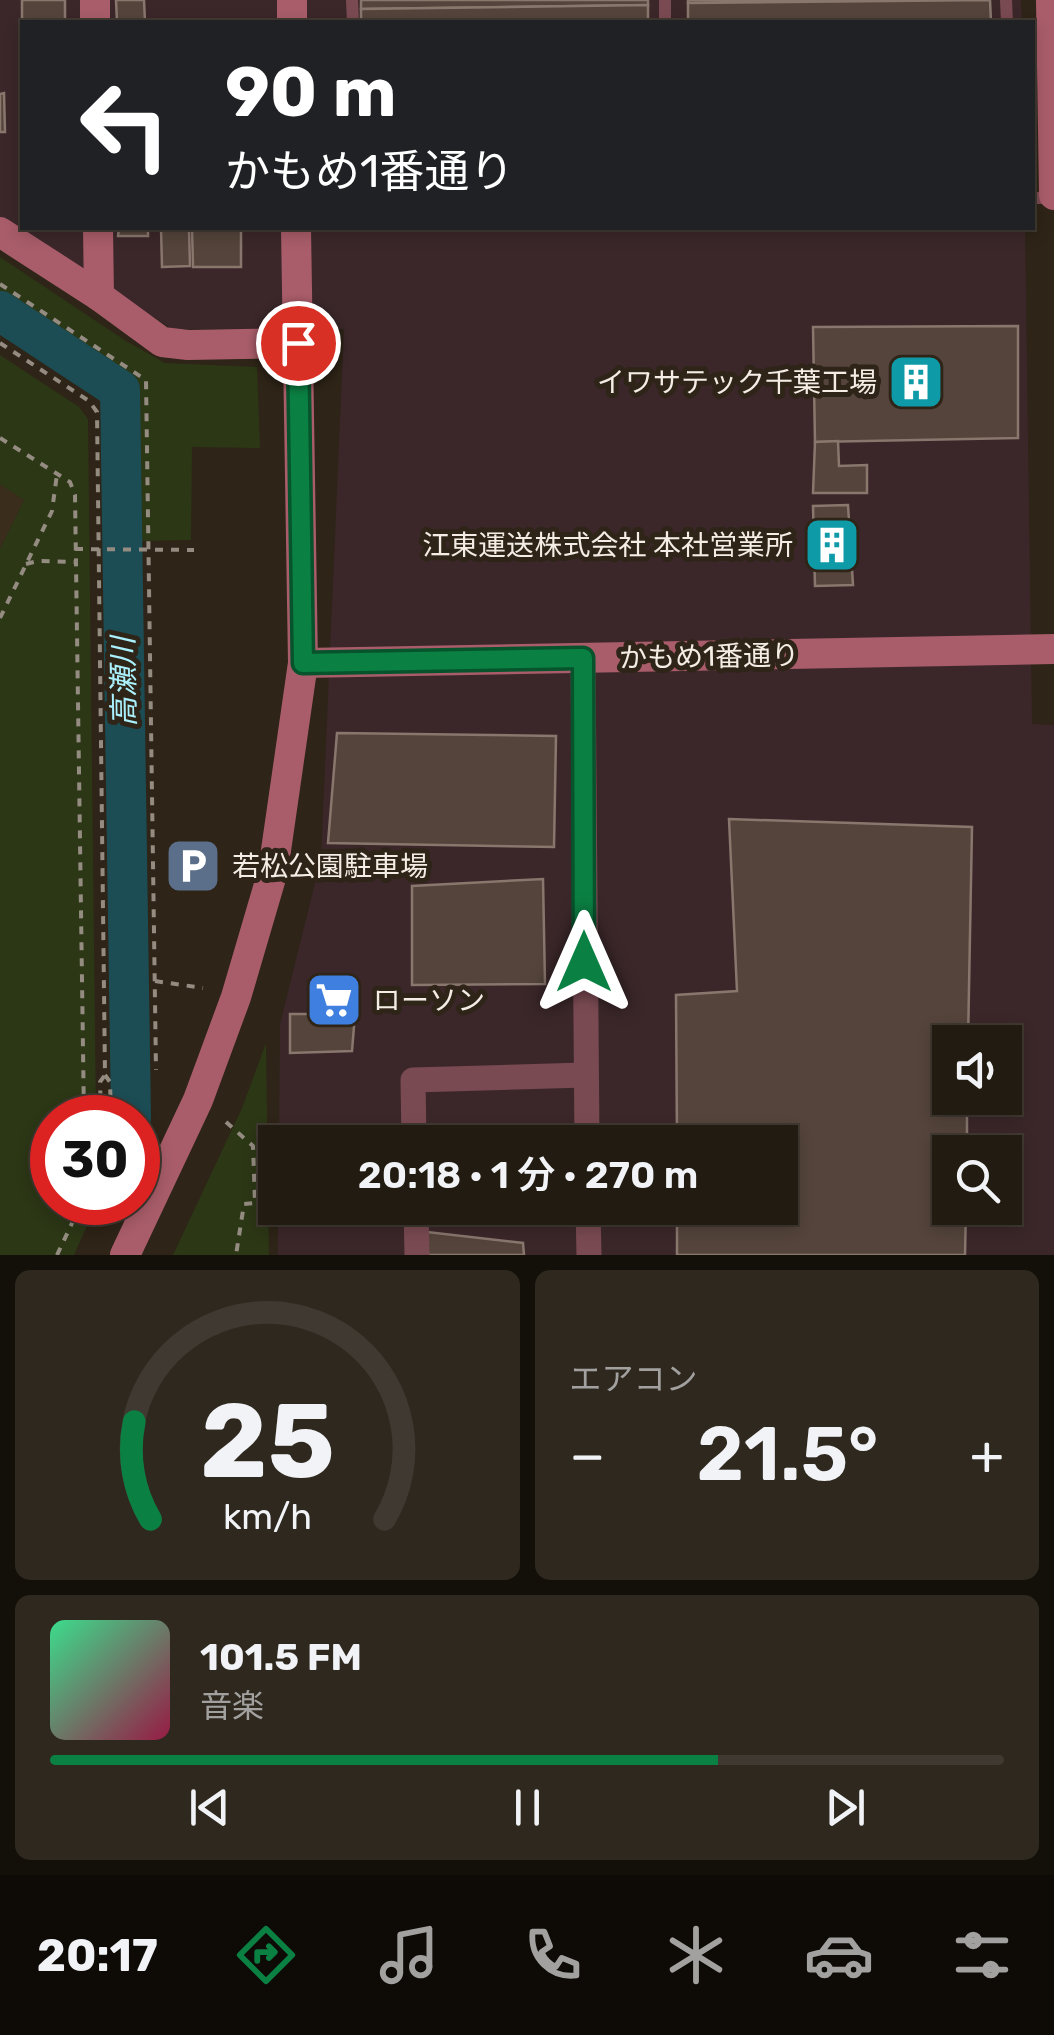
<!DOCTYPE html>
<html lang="ja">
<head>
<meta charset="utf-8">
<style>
  :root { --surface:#221b11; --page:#2e281f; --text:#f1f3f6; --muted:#a2a19f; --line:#3f3931; --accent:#0b8043 }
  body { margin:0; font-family:Rubik,"Noto Sans JP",sans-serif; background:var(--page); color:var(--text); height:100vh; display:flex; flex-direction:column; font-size:38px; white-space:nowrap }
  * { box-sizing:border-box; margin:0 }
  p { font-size:32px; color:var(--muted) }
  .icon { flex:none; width:55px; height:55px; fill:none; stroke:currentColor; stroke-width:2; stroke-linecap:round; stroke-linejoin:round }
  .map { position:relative; height:1255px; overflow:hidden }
  .sheet { display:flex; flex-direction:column; gap:15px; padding:15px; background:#130f09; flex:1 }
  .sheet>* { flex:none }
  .top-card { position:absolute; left:20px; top:20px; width:1015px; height:210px; border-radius:0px; box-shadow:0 5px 15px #0003,0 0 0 2px var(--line); background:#202124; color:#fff; overflow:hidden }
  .buttons { position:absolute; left:932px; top:1025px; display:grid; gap:20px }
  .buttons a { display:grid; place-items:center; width:90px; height:90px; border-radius:0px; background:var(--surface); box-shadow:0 5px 15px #0003,0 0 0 2px var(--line); font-size:50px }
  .speed { position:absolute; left:30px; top:1095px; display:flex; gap:20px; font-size:50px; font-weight:700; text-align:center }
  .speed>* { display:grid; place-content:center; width:130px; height:130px; border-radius:50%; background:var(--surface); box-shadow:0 5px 15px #0003,0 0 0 2px var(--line); line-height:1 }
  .speed .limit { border:15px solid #d22; background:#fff; color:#111 }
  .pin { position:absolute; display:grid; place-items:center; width:85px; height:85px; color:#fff; margin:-42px; border:5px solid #fff; border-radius:50%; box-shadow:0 2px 10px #0007 }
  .me { position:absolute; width:110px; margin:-55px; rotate:0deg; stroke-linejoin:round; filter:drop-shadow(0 0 8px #0008) }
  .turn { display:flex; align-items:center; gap:35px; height:210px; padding:0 40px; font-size:45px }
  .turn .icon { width:130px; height:130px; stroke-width:2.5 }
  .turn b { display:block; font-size:70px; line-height:85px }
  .big { font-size:75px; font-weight:600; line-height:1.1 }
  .sheet .tile { flex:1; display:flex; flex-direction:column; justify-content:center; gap:15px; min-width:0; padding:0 35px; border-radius:15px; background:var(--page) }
  .sheet .dial { align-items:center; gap:0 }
  .dial svg { height:260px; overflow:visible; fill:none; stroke:var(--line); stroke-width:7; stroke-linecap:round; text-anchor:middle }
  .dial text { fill:var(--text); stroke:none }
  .song { display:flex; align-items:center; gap:30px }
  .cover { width:120px; height:120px; border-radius:15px; background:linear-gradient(135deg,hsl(150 70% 55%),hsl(340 70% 35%)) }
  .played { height:10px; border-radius:5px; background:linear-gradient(90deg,var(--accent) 70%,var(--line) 70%) }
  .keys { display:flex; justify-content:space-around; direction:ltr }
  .heat { display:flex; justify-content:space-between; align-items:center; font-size:55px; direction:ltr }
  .sheet .tiles { flex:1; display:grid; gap:15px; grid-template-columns:1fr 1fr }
  .tile:last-child { grid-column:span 2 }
  .trip { position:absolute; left:258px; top:1125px; width:540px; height:100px; border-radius:0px; background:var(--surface); box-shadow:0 5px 15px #0003,0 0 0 2px var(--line); font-weight:600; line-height:100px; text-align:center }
  .menu { display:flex; height:160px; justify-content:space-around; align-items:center; background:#0e0b07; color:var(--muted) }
  .menu .icon { width:70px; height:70px }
  .menu .selected { color:var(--accent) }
  .menu b { font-size:45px; color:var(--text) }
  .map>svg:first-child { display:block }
  .built { fill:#3b2d1b }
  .industrial { fill:#3b272a; fill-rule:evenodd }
  .green { fill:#2c3716 }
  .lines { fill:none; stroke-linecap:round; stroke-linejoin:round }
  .river { stroke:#1c4c54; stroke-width:40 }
  .building { fill:#54443b; stroke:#89776d; stroke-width:2.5 }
  .path { stroke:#948b81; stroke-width:4; stroke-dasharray:8 8; stroke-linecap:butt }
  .lane { stroke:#7a4a52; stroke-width:12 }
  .street { stroke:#7a4a52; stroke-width:25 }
  .secondary { stroke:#a95d6a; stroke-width:30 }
  .route-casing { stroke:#07532c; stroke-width:25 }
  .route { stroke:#0b8043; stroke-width:18 }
  .labels { text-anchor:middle; stroke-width:10; stroke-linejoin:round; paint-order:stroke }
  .poi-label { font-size:28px; fill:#f4ede5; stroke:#2e2417; text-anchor:end }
  .street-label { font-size:28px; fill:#f4ede5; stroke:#2e2417 }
  .water-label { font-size:30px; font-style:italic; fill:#abf1fd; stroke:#2e2417 }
</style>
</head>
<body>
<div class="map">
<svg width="1054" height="1255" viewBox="0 0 1054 1255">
  <rect width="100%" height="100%" fill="#2e2417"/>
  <path class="built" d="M0,484L24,500L0,549Z"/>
  <path class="industrial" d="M0,0H1021L1022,22H22V228H1025L1032,724L1054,725V1255H278V1208H780V1142H279L280,1024L321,859L344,329H172L0,218ZM950,1042H1005V1098H950ZM950,1152H1005V1208H950Z"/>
  <g class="green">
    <path d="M0,257L126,341L165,363L257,367L260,448L192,447L191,540L140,541L137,384L0,294Z"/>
    <path d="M0,355L79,407L88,419L96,1117L52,1118V1202L97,1203L74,1255H0V549L24,500L0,484Z"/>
    <path d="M266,1043L269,1255H173L242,1108Z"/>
  </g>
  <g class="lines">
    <path class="river" d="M0,311L120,390L131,1118"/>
  </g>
  <g class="building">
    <path d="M22,0H65V20L22,19Z"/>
    <path d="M116,0H144L145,22H117Z"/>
    <path d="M361,0H648V5L361,9Z"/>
    <path d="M688,0H912L688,3Z"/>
    <path d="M990,0L991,22H688V3Z"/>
    <path d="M648,5V22H361V9Z"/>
    <path d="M4,93L5,132H0V94Z"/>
    <path d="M119,228H148V236H118Z"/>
    <path d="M161,228H189L190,266L162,267Z"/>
    <path d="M192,228H241V267H193Z"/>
    <path d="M1018,326V438L815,442L813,327Z"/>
    <path d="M838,441L839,466L867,465V493H813L815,442Z"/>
    <path d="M848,505L853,585L815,586L813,506Z"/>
    <path d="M337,733L556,736L554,847L328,843Z"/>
    <path d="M729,819L972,827L968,1042H950V1098H967V1152H950V1208H966L965,1255H677V1208H780V1142H677L676,995L737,991Z"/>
    <path d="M543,879L545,984L412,985V886Z"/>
    <path d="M290,1014H355L352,1051L290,1053Z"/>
    <path d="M427,1232L523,1243L524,1255H428Z"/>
  </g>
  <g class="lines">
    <g class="path">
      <path d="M0,284L146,380L156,1070"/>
      <path d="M0,343L89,401L97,412L105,1075L100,1082L101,1118"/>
      <path d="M0,438L70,482L75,495L84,1118"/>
      <path d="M75,549L194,550"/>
      <path d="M26,564L38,561L75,562"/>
      <path d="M0,618L52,511L57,474"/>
      <path d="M155,981L203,988"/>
      <path d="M105,1075L110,1082L111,1118"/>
      <path d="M226,1122L253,1146L255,1203L244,1204L236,1255"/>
      <path d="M103,1202V1210"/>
      <path d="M57,1255L82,1202"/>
    </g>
    <g class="lane">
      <path d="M352,0L353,22"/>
      <path d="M665,0V22"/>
      <path d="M1006,0L1007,22"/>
      <path d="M1032,198H1054"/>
    </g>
    <g class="street">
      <path d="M583,658L587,1142"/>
      <path d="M414,1142L413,1080L585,1075"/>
      <path d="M416,1208L417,1255"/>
      <path d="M588,1208L589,1255"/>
    </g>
    <g class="secondary">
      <path d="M95,0V22"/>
      <path d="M292,0V22"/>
      <path d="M1051,0L1054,195"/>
      <path d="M98,228L99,296"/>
      <path d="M0,232L99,296L162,342L188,345L298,343"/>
      <path d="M303,663L1054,649"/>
      <path d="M125,1255L198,1100L236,997L273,871L303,663L296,228"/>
    </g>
  </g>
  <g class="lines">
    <g class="route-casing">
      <path id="route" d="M298,343L303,663L583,658L584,962"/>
    </g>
    <use href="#route" class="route"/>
  </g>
  <defs>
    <g id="building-square" transform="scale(2.875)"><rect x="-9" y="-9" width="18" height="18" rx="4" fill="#0f9aa8" stroke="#2e2417"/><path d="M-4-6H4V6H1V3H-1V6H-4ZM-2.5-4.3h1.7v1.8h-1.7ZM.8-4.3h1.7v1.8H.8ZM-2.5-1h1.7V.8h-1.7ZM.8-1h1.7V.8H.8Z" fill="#fff"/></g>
    <g id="parking-square" transform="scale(2.875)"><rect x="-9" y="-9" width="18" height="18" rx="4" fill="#5c6f8a" stroke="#2e2417"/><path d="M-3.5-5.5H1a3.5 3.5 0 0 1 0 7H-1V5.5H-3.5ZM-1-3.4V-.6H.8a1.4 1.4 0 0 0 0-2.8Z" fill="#fff"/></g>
    <g id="supermarket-square" transform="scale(2.875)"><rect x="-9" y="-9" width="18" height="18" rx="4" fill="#3f7fe0" stroke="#2e2417"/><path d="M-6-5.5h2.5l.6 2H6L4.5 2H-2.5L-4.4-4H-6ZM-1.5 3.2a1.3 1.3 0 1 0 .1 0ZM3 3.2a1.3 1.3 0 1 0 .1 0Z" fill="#fff"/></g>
  </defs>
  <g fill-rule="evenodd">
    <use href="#building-square" x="916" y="382"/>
    <use href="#building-square" x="832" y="545"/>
    <use href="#parking-square" x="193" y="866"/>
    <use href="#supermarket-square" x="334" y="1000"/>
  </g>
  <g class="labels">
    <g class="poi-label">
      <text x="877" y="392">イワサテック千葉工場</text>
      <text x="793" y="555">江東運送株式会社 本社営業所</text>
      <text x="232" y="876" text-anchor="start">若松公園駐車場</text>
      <text x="373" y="1010" text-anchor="start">ローソン</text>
    </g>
    <g class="street-label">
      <text transform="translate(709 656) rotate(-1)" y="10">かもめ1番通り</text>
    </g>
    <g class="water-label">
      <text transform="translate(124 682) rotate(-91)" y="10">高瀬川</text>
    </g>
  </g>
</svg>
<div class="buttons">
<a><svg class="icon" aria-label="sound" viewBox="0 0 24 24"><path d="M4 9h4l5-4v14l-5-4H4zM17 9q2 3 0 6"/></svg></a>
<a><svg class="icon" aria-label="search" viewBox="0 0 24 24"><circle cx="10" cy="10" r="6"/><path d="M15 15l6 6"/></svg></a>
</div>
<div class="speed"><div class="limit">30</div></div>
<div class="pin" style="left:298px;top:343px;background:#d93025"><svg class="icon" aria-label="arrive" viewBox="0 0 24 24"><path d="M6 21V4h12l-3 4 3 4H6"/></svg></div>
<svg class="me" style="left:584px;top:962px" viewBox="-20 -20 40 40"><path d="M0-17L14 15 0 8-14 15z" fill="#0b8043" stroke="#fff" stroke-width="4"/></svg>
<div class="trip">20:18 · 1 分 · 270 m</div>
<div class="top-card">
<div class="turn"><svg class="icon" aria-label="left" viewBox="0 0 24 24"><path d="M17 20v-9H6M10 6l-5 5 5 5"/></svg><div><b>90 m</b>かもめ1番通り</div></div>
</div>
</div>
<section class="sheet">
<div class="tiles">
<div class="tile dial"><svg viewBox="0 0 100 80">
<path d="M14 69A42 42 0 1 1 86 69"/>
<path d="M14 69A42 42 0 0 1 9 39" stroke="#0b8043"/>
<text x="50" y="56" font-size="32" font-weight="700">25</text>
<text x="50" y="72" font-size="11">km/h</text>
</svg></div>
<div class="tile"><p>エアコン</p>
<div class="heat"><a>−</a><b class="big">21.5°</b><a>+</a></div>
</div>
<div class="tile">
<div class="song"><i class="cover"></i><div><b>101.5 FM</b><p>音楽</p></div></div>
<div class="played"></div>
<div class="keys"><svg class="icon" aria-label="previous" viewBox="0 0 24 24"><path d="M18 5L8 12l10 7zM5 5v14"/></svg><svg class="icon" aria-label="pause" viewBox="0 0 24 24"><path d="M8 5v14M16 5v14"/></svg><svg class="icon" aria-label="next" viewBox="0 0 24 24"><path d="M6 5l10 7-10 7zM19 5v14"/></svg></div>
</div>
</div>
</section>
<nav class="menu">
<b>20:17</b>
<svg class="icon selected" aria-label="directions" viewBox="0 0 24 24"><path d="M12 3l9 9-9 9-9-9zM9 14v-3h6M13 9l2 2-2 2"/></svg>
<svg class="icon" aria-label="music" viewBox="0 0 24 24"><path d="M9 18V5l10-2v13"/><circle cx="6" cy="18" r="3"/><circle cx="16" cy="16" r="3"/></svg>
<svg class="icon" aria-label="phone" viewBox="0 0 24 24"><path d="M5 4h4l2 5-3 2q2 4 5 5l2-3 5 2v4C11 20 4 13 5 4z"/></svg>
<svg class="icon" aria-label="climate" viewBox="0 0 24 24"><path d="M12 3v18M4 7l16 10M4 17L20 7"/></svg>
<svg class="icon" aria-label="car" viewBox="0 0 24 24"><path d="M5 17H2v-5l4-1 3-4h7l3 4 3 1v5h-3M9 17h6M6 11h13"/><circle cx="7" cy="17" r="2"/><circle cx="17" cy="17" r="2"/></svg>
<svg class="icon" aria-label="filters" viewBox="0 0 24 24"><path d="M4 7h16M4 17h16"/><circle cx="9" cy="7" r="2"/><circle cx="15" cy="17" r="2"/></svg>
</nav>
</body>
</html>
